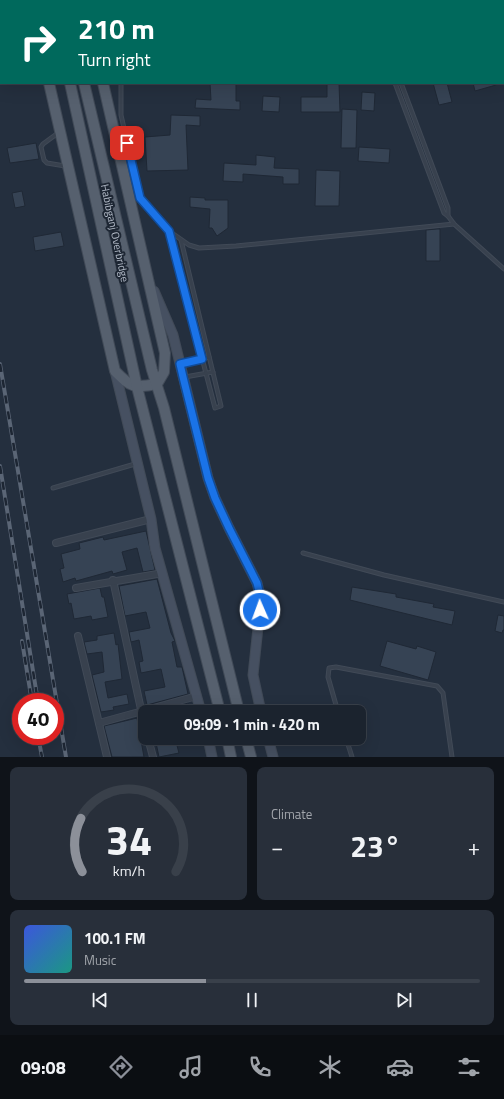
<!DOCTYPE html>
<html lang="en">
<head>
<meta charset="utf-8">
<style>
  :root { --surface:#1b232e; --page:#282f3a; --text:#f1f3f6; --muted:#a0a4aa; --line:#39404a; --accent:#8c9099 }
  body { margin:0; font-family:"Titillium Web",sans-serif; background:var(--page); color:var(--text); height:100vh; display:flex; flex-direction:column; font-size:15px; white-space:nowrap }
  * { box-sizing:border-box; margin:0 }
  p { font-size:13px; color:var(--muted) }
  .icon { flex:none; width:22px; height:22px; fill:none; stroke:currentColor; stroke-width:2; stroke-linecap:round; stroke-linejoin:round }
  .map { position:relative; height:757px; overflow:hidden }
  .panel { display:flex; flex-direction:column; gap:10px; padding:10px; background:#0f1319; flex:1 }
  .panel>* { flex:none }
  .banner { position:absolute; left:0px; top:0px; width:504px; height:84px; box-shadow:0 4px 16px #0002,0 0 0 1px var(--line); background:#00695c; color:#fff; overflow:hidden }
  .speed { position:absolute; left:12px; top:693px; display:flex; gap:8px; font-size:20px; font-weight:700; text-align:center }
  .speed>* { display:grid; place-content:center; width:52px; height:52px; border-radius:50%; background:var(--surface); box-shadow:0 4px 16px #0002,0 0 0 1px var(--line); line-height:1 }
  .speed .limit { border:6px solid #d22; background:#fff; color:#111 }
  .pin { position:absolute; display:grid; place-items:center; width:34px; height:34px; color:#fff; margin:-17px; border-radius:8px; box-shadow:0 2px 6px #0006 }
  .me { position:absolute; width:44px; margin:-22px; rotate:358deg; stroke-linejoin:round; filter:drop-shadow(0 0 3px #0008) }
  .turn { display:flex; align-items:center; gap:14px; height:84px; padding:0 12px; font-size:18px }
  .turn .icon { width:52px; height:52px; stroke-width:2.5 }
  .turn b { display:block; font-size:28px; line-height:34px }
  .big { font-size:30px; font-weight:700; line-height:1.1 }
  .panel .widget { flex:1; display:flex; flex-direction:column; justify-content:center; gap:6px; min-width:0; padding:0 14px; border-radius:8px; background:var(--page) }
  .panel .dial { align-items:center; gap:0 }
  .dial svg { height:104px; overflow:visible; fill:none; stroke:var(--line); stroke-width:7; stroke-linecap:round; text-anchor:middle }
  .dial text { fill:var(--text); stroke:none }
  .song { display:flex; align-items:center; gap:12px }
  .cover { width:48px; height:48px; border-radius:6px; background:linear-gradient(135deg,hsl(230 70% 55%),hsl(170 70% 35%)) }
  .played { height:4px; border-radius:2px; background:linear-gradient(90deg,var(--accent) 40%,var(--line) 40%) }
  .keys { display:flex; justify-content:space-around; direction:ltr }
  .heat { display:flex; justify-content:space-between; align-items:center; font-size:22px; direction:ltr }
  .panel .tiles { flex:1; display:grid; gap:10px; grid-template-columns:1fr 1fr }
  .widget:last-child { grid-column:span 2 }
  .trip { position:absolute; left:138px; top:705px; width:228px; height:40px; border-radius:8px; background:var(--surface); box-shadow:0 4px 16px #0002,0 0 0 1px var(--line); font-weight:700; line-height:40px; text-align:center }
  .dock { display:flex; height:64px; justify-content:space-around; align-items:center; background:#0b0e12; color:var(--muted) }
  .dock .icon { width:28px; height:28px }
  .dock .on { color:var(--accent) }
  .dock b { font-size:18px; color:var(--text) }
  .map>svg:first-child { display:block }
  .building { fill:#364354; stroke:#1f2835 }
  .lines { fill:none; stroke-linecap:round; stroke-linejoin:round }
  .lane-casing { stroke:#414a57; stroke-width:5 }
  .street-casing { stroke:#414a57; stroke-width:8 }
  .secondary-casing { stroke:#414a57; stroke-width:11 }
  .primary-casing { stroke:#414a57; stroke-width:12 }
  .lane { stroke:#38414e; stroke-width:3 }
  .street { stroke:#38414e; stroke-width:6 }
  .secondary { stroke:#465061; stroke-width:9 }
  .primary { stroke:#56606e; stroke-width:10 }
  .rail-casing { stroke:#5a6575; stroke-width:4 }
  .rail { stroke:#1d2633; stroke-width:2.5; stroke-dasharray:8; stroke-linecap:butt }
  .route-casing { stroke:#114b97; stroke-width:10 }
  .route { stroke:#1a73e8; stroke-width:7 }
  .labels { text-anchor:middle; stroke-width:4; stroke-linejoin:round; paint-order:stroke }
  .street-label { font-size:11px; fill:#b4bcc9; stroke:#1d2633 }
</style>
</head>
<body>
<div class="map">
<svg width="504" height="757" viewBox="0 0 504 757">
  <rect width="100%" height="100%" fill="#242f3e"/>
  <g class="building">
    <path d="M210,83H236V101H240V110L195,108L196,99L211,100Z"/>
    <path d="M327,83H339L340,112H301V97H327Z"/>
    <path d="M433,83H447L452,102L439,105Z"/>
    <path d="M473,83H496V85L475,91Z"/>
    <path d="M362,92L375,93L374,111L361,110Z"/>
    <path d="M263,96L280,97L279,112L262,111Z"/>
    <path d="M342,109L357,110L356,148H341Z"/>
    <path d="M171,115L200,116V126L186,125L188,170L147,171L145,137L170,135Z"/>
    <path d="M36,143L39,159L10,163L7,148Z"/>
    <path d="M359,147L390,149L389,163L358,161Z"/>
    <path d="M256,155L275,157L274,168L299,169V184H283V177L243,174V182L223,181L224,163L256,165Z"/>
    <path d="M316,170L340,171L339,206H315Z"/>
    <path d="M22,191L25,206L15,208L12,193Z"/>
    <path d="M190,197L205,198V200H228V228L217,236L212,228H209L210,209L190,207Z"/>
    <path d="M437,229H440V261H426V230Z"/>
    <path d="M61,232L64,246L35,251L33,237Z"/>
    <path d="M146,531L155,570L143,572L137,548L122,552L127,570L113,574L112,571L76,581L75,578L63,582L60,569L64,568L61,554L80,549L79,543L103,537L104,540Z"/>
    <path d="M157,579L171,633L175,641L172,642L177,667H182L188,694L147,705L144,691L165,687L161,669L141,673L139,662L143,661L139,640L131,642L129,632L150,628L146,612L125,616L119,586Z"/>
    <path d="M352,587L396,594V597L434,604L433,607L455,611L452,625L350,600Z"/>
    <path d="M100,588L102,597H104L108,617L92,620L91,616L74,619L71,603L69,604L67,594Z"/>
    <path d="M498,615L504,616V630H503L502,633L495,631Z"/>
    <path d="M114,633L116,645L118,644L122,679L105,682L108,698L127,694L129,704L113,707L114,710L101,712L92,675L104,672L102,652L87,654L84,642L97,640V636Z"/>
    <path d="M387,641L416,649L417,646L436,652L428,680L380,666Z"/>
    <path d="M188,703L190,712H156Z"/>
    <path d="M137,718L144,757H112L104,726Z"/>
    <path d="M155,738H175L179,753L159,757Z"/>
  </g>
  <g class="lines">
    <g class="lane-casing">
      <g id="lane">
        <path d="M372,0L373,1"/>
        <path d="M503,66L504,65"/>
        <path d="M121,83V115L140,198L161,220L169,231L189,245L199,248L236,246L454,224"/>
        <path d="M395,83L444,213L448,216L454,224L504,269"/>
        <path d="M401,83L448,208V216"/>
        <path d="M58,133L43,144L41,147L44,160L47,163L65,166"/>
        <path d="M169,231L215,408L221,406L181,240"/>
        <path d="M182,363L209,357"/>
        <path d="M185,377L213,372"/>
        <path d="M53,488L135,464"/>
        <path d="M303,553L384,575L504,602"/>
        <path d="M338,712L328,677L329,668L336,667L437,686L443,693L452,757"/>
        <path d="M346,738L352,757"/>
      </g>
    </g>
    <g class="street-casing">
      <g id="street">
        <path d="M56,543L151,519"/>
        <path d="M113,580L145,728"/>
        <path d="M76,588L163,573"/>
        <path d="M78,636L107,757"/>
        <path d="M99,723L197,696"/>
        <path d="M148,738L153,757"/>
      </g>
    </g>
    <g class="secondary-casing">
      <g id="secondary">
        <path d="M388,0L432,1"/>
        <path d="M476,1L504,0"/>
        <path d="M154,291L173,335L208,478L215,498L229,528L257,583L261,599L253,675L261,712"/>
        <path d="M115,371L151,519L155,548L201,712"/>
        <path d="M208,738L212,757"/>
        <path d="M268,738L273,757"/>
      </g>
    </g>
    <g class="primary-casing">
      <g id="primary">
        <path d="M30,0V1"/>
        <path d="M86,0V1"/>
        <path d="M54,1V0"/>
        <path d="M66,1V0"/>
        <path d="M49,83L115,371C132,388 133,388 157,384L164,372L165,353L103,83"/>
        <path d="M70,83L137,387L220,712"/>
        <path d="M84,83L152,370L164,408L239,712"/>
        <path d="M227,738L231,757"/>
        <path d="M246,738L251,757"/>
      </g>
    </g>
    <use href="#lane" class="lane"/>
    <use href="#street" class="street"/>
    <use href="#secondary" class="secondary"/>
    <use href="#primary" class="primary"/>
    <g class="rail-casing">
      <g id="rail">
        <path d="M0,364L66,757"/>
        <path d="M0,466L38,702"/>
        <path d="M22,641L32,702"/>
        <path d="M38,736L42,757"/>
      </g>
    </g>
    <use href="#rail" class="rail"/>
  </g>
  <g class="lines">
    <g class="route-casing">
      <path id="route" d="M127,143L140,198L169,231L202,359L180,364L183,377L208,478L215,498L229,528L257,583L261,599L260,610"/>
    </g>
    <use href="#route" class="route"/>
  </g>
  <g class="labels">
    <g class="street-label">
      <text transform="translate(115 233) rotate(78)" y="4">Habibganj Overbridge</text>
    </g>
  </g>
</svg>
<div class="speed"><div class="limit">40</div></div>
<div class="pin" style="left:127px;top:143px;background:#d93025"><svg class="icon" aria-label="arrive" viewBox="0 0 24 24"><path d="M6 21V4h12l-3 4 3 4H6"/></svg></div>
<svg class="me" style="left:260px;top:610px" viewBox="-20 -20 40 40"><circle r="17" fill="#1a73e8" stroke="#fff" stroke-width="3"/><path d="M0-11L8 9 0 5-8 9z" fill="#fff"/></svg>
<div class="trip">09:09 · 1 min · 420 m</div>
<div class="banner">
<div class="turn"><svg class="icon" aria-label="right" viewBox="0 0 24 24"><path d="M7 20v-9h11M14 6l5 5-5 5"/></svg><div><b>210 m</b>Turn right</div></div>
</div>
</div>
<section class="panel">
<div class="tiles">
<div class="widget dial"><svg viewBox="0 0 100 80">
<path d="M14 69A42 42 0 1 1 86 69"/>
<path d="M14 69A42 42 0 0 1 13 28" stroke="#8c9099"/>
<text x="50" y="56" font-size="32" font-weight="700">34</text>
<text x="50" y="72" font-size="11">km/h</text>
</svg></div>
<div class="widget"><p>Climate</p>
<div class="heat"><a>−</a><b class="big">23°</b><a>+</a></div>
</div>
<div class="widget">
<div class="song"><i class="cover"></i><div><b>100.1 FM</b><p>Music</p></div></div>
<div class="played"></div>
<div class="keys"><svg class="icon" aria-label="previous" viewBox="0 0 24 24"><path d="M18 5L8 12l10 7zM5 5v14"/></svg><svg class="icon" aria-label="pause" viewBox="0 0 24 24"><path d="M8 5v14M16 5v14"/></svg><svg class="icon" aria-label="next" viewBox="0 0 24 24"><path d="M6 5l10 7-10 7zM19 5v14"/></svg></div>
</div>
</div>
</section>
<nav class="dock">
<b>09:08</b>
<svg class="icon on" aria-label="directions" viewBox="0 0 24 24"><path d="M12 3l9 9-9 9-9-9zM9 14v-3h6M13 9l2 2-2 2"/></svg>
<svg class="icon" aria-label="music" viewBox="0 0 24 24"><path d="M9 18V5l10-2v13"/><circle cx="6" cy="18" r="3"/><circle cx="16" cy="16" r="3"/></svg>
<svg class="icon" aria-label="phone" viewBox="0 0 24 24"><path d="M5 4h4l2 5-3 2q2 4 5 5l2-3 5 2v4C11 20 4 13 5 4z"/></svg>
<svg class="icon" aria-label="climate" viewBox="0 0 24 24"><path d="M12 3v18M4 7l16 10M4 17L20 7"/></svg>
<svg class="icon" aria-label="car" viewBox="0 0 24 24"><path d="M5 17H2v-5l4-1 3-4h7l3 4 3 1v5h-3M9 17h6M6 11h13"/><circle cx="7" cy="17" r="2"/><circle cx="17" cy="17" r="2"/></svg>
<svg class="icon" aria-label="filters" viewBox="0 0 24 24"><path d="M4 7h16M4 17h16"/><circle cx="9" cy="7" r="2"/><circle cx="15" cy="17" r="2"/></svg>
</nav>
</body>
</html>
